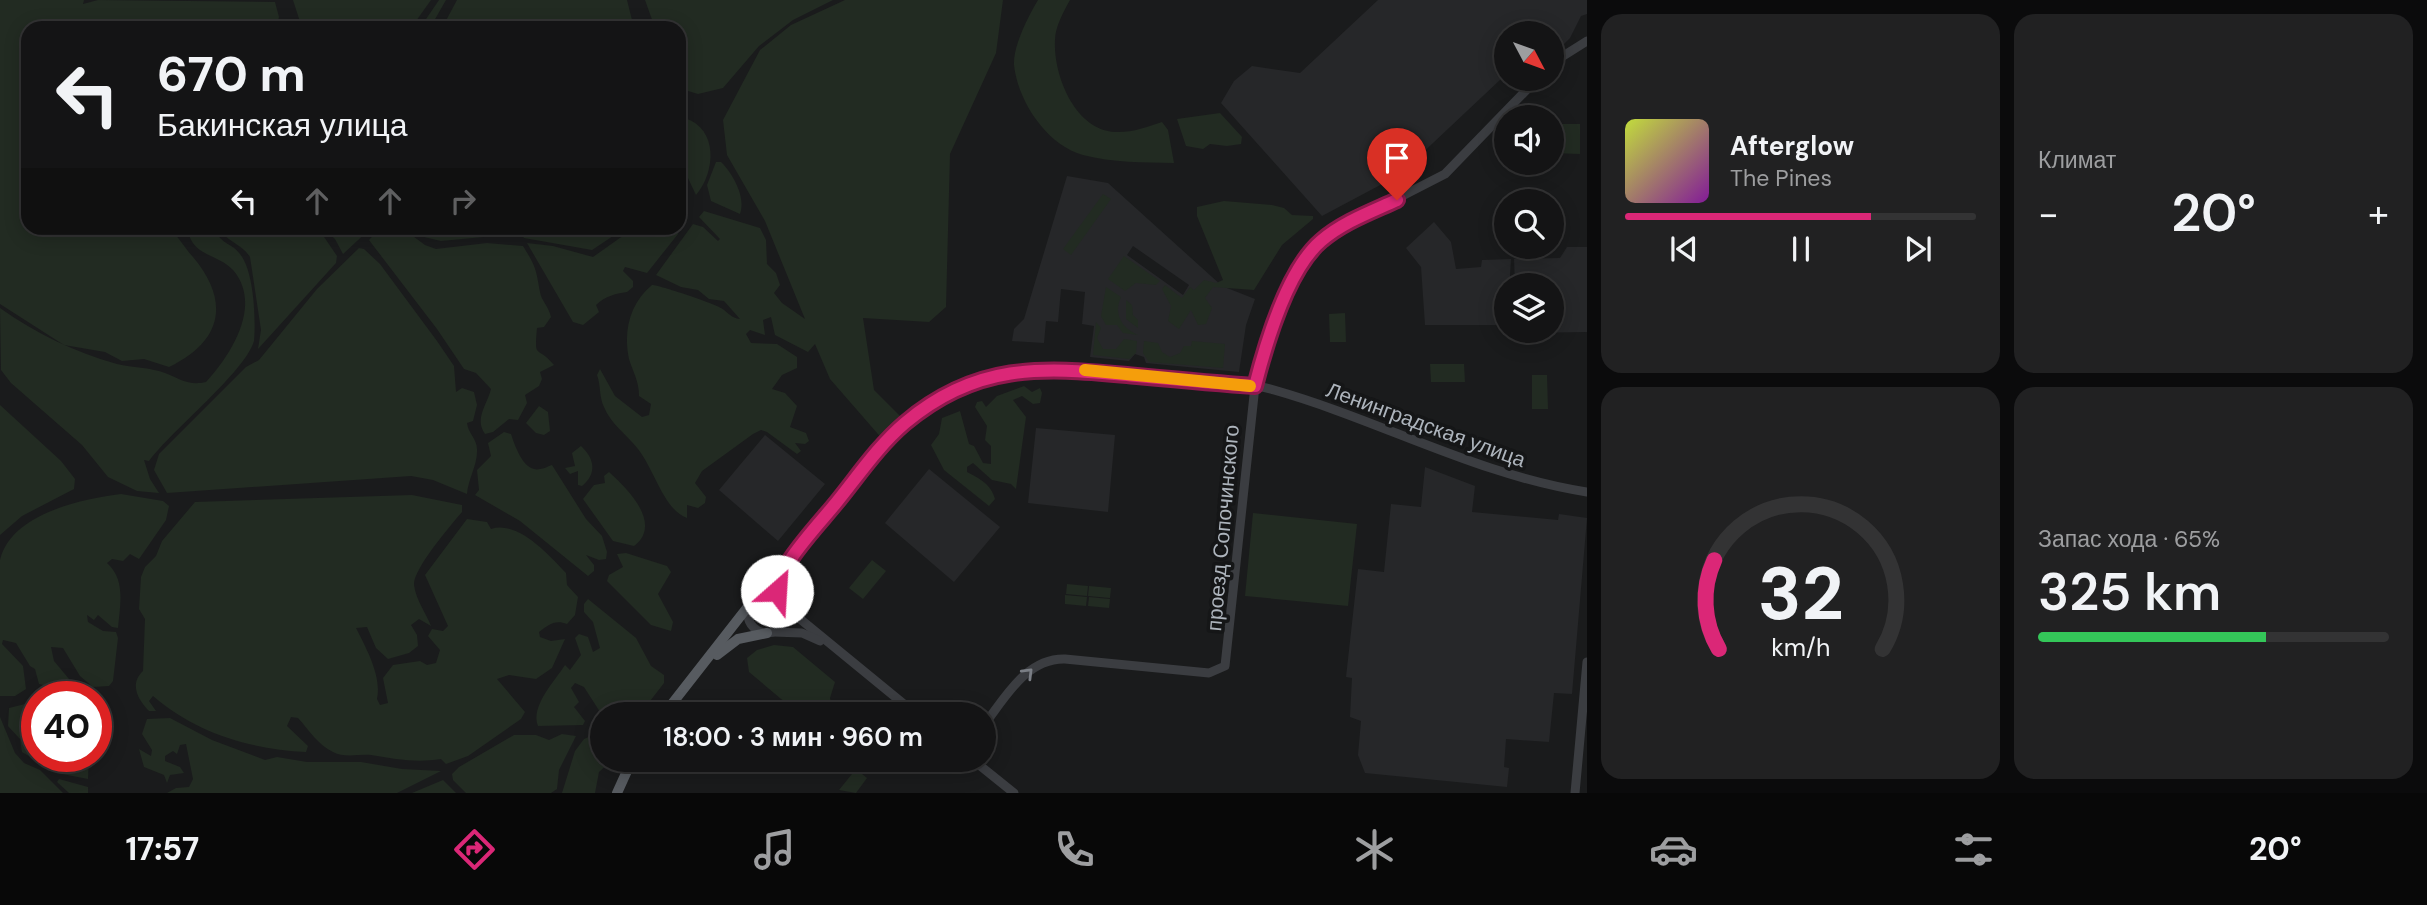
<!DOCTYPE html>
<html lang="ru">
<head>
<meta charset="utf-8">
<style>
  :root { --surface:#141415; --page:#212122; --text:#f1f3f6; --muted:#9d9ea0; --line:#333334; --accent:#db2777 }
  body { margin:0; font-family:"DM Sans",sans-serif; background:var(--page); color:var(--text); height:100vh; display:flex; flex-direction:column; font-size:26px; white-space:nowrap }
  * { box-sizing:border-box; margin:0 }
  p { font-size:23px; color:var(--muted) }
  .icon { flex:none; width:38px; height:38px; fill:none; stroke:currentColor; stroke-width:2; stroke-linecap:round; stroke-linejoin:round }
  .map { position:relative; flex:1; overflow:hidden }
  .sheet { display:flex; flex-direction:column; gap:14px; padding:14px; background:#0b0b0c; width:840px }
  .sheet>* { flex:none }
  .banner { position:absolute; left:21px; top:21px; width:665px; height:214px; border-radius:21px; box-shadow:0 4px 18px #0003,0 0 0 2px var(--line); background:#141415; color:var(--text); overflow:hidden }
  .needle { width:46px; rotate:131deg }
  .controls { position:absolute; left:1494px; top:21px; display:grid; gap:14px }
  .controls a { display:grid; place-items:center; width:70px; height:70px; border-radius:50%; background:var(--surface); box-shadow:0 4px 18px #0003,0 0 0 2px var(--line); font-size:35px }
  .speed { position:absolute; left:21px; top:681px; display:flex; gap:14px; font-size:35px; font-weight:700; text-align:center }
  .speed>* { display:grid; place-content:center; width:91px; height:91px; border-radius:50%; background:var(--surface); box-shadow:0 4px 18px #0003,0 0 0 2px var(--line); line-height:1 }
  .speed .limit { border:10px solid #d22; background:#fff; color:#111 }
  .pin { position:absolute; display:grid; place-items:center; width:60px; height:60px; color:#fff; margin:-72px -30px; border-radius:50% 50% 50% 0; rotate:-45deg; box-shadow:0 0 7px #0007 }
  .pin .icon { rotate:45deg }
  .me { position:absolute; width:77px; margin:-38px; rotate:26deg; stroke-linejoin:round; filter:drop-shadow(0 0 5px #0008) }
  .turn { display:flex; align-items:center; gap:24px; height:147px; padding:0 21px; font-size:32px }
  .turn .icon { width:91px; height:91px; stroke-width:2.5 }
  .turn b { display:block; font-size:49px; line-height:60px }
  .lanes { display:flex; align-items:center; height:66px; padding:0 21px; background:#0003; justify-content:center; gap:35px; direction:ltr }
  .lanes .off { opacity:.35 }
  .big { font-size:52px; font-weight:600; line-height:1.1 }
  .sheet .tile { flex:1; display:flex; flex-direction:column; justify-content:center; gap:10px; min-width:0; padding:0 24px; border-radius:21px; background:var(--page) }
  .sheet .dial { align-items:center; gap:0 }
  .dial svg { height:182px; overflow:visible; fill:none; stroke:var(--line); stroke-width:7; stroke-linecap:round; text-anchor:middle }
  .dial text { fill:var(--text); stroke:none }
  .song { display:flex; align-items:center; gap:21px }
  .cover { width:84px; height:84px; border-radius:10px; background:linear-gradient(135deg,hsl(70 70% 55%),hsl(290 70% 35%)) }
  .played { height:7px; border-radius:4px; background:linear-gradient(90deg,var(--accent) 70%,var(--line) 70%) }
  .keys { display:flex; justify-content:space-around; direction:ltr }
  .heat { display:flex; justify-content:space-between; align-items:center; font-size:38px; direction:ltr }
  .charge { height:10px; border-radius:5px; background:linear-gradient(90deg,#34c759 65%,var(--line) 0) }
  .sheet .tiles { flex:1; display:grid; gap:14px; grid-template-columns:repeat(2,1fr) }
  .trip { position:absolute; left:590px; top:702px; width:406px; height:70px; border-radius:35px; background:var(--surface); box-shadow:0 4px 18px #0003,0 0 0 2px var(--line); font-weight:600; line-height:70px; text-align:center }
  .dock { display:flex; height:112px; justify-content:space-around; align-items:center; background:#080808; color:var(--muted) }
  .dock .icon { width:49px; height:49px }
  .dock .on { color:var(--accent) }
  .dock b { font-size:32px; color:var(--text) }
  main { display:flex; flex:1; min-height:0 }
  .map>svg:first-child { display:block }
  .built { fill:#262729; fill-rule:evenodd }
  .green { fill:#222b22 }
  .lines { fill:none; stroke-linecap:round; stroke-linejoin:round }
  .minor { stroke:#3b3d41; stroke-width:9 }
  .major { stroke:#575b60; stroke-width:10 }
  .oneway { stroke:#7a7e85 }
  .route-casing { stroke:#8e194d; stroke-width:18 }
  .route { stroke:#db2777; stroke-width:12 }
  .slow { stroke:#f59e0b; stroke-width:12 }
  .labels { text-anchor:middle; stroke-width:7; stroke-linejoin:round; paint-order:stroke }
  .street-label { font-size:21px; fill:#adb4bc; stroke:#151617 }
</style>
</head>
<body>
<main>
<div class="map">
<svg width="1587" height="793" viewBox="0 0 1587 793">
  <rect width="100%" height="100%" fill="#1a1b1c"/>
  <g class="built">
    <path d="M1378,0H1587V14L1581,16L1570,38L1552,56V33H1507V73L1501,79L1399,175L1322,216L1221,103L1234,81L1252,66L1300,73Z"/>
    <path d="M1067,176L1108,183L1222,286L1255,299L1246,325L1239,372L1146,363L1144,357L1135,354L1129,361L1090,357L1094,326L1082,324L1085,292L1061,289L1058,322L1046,321L1044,343L1012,341L1014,329L1024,319ZM1133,246L1189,285L1183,295L1127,255Z"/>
    <path d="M1434,222L1451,242L1456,269L1481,267L1482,260L1511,259L1507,325H1425L1421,267L1406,248Z"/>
    <path d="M1567,247H1587V332L1516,333L1552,331V285H1515L1514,259L1560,258Z"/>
    <path d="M1036,428L1115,435L1108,512L1028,503Z"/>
    <path d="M765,435L825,484L778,541L719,490Z"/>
    <path d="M1425,467L1475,486L1472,512L1558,520L1559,514L1587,518L1572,694L1554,693L1549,742L1506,739L1504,767L1509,768L1507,787L1365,773L1358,755L1361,721L1350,717L1352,678L1346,677L1358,569L1384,572L1391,504L1421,507Z"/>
    <path d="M929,469L1000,527L954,582L885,523Z"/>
  </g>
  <g class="green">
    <path d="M0,0H84L83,4L98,0L275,2L279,17L276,28H28V228H169C179,237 184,247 193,257C230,301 223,341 169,367L144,359L122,361L105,352L64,345L0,304Z"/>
    <path d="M293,0H431L411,28H302Z"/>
    <path d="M439,0H446L430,28H420Z"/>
    <path d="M457,0H627L634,28H442Z"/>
    <path d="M645,0H833L793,20L759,46L723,88L698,94L688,91L679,101V28H655Z"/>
    <path d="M845,0H1003L996,53L950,154L946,307L929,322L863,318L874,390L904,420L884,441L830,379L815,344L808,352L775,335L771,317L763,320L765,335L750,330L746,334L751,343L777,344L797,357V368L782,375L772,389L785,393L797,406L790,427L806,433L809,441L805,444L795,443L801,451L797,454L767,432L761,430L753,434L702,471L695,483L706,497L705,503L698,508L687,505V518C664,510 654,469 638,449C627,435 610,423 604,407C599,397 601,386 597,375L600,369L615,396L642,417L649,415L651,404L639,396C639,381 633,372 629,359C623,331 630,303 652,285C656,284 716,304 721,308C729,313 731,318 740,319L724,301L709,299L698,290L681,287L656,275L693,224L703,227L718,241L720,239L699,217L704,211L760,228L766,240L767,264L776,273L780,285L774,293L782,303L805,319L765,221L727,155L723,120L760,50L791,25Z"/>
    <path d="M1038,0H1070C1064,11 1055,27 1055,40C1053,75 1075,130 1115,132C1131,133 1147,127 1162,122L1168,130L1174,163C1143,162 1113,163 1083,155C1047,145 1018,102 1014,65C1013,46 1028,17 1038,0Z"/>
    <path d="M1220,113L1242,137L1241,144L1227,146L1210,144L1203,149L1186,146L1177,119Z"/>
    <path d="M685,118C718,129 716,171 696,195L679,159V119Z"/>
    <path d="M1558,124H1580V154L1552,153V138H1557Z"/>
    <path d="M716,162H721C733,174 746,197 740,214L711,201L707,185Z"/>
    <path d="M1103,194L1111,199L1071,255L1063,249Z"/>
    <path d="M1224,201L1272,205L1284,208L1292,215L1313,216V219L1282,245L1254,290L1213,287L1205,298L1212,308L1206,324L1198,325L1191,310L1179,329L1168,321L1171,306L1162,289L1165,285L1182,298L1190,287L1194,290L1204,280L1216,283L1223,280L1197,216V207Z"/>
    <path d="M188,228H213C224,247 231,242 240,254C254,271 256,319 254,341C245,372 173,429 149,461L144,460L150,479L159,493L137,491L108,477L82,445L11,383L1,370L0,308C37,334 74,352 117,364C133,368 149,367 165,373C180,379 189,386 206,382C231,355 263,305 233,270C217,253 190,256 188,228Z"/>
    <path d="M218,228H318L337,256L336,263L258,349L261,330L250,257C242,244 226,241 218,228Z"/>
    <path d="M323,228H371L343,254L335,239Z"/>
    <path d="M380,228H402L425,245L436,249L487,243L523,246C536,267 536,269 540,292C541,300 549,307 551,317L544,327L537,328C534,361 537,344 554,365L540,372L542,379L539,386L525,395L527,403L518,420L509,419L493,432L485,434C474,419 487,405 491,389L476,373L464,369L437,329L372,244L369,240Z"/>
    <path d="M414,228H510L515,234L441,241L424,237Z"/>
    <path d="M516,228H625L592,250L524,238Z"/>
    <path d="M634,228H676L678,234L647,273L625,267L623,271L633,281V287L627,292C615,294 605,296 596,305L599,312L583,325L573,322L527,243L553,246L593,257Z"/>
    <path d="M359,248L364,249L380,264L437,341L454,366L456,392L462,388L474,392L477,405L473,421L467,423C468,433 477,439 477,449C478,464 468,479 467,494L433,480L411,476L167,493L154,470L159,454L246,367L259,360L317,289Z"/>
    <path d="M1124,256L1160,281L1156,285L1136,283L1125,291L1108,279Z"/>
    <path d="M1106,287L1121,297C1113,314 1122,328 1138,335L1123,333L1117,325H1106L1101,316Z"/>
    <path d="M1126,300L1132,305L1133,315L1138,320V328L1126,319Z"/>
    <path d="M1345,313L1346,342H1330L1329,314Z"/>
    <path d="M1096,322L1101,328L1097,338L1103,349H1116L1124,339L1137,341L1136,353L1129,359L1093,355Z"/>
    <path d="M1144,341L1158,343L1162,352L1170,357L1180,353L1184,346H1191L1192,341L1225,344L1223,368L1149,362L1143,353Z"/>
    <path d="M1430,364H1464L1465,382H1431Z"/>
    <path d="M1532,375H1547L1548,409H1532Z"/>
    <path d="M1024,386L1032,392L1040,388L1042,393L1040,403L1033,404L1022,396L1013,400L1026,417L1016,489L1011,484L992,480L973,463L967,467V472C980,479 991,484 995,499L989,506L944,470L931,445L939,434L942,418L960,411L969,444L974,446L983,463L991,464V446L985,440L987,426L975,407L977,402L982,401L986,407L997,396Z"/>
    <path d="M0,405L61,461L75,479L74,489L22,516L0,535Z"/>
    <path d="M539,406L548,412L550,431L544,435L536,433L526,423Z"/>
    <path d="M504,432L511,434C515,446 524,473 540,469C544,469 548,466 552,465L586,519L602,536L607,552L606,559L599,560L586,555L594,565V571L588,576L520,521L475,495L479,490L477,470L491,456L488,443Z"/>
    <path d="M581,446C595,459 597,474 582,486L578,485V471L570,474L565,468L575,466L572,453Z"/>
    <path d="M609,472C628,489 663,524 634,546L613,541L583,499L594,485L605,483L604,476Z"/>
    <path d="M121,494L163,501L169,506L166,520L139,559L130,554L123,561L112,559L107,563C126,580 120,605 118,628L112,627L98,615L94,620L87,615L88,622L103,631L116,632L118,638L113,681L109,686L93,687L80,676L63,648L51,647L54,661L74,685L61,689L39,684L35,669L30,666L16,643L3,640L2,644L23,666L26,689L15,696H0V560C11,514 81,499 121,494Z"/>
    <path d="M412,495L462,505V512C451,525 413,569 414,585C416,600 426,613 431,626L419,619L411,625L417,635L418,646L409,653L388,659L376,648L367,627L356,628C366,648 382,676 377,699L380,705L388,703L383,678L393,665L420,661L427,665L436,663L440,650L428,636L432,629L443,631L448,626L425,575L467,519L487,522L491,529C518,520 549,555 566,573L567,585L578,597L575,615L567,624C555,619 548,625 539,632L540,637L551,641L565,639L552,668L536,679L509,675L497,679L525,712L521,719L468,756L446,764L441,759C416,763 395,759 371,755C358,754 344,758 333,752C318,745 309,730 298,718L291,717L287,726L308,746L306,752C249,749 196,733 153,696L149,701L156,711H149C138,700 129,684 143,671L145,619L139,609L141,577L145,567L156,556L162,541L195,502Z"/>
    <path d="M1253,513L1357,524L1348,606L1245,596Z"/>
    <path d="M626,553L667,566L671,572L658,594L673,622L671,631L651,625L607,581L609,575L623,567L617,554Z"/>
    <path d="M872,560L886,571L863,599L849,588Z"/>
    <path d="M1067,584L1088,586L1087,596L1066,594Z"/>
    <path d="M1089,586L1111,588L1110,598L1088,596Z"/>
    <path d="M1065,595L1087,597L1086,606L1065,604Z"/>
    <path d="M1089,597L1110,599L1109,608L1088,606Z"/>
    <path d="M588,599L636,638L651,666L664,675V683L640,714L602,715L584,687L575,683L571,688L579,702L574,707L585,721L583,725L538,726C530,706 555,681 565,665L570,670L581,655L575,638L579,634L588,637L593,652L600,648L593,622L584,612V604Z"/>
    <circle cx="767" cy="614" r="10"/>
    <path d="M774,645L793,647L835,682L830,698L834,714H799L749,672L747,658L757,650Z"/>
    <path d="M37,701V756H89L88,779L57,773L22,752L20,739L8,726L9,708Z"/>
    <path d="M0,717L15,753L24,763L40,770L63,793H0Z"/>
    <path d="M170,718L212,740L265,760L277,757L307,762H361L402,769L441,771L397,793H167L176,788L189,787L193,779L186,744L180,745L177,754L173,751L165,756V761L180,767L184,773L170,775L167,783L164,775L144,767L139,749L151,756L152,750L142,734L147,719Z"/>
    <path d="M562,734L576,736L559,770L557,789L551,793H466L453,780L452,774L459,767L514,735H536L549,740Z"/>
    <path d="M591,736L602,737V760H612L599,772L595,793H562L575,751L584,739Z"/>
    <path d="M856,769L867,778L856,793L839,790Z"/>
    <path d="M59,779L88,787V793H69L57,782Z"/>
    <path d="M443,780L456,793H412Z"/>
  </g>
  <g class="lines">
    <g class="minor">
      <path d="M1552,63L1587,41"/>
      <circle cx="767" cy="614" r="19"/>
      <path d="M755,599L883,445C973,352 1048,368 1163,378C1199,381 1240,380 1274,390C1380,420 1477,475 1587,492"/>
      <path d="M780,599L777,587L787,568"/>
      <path d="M783,605L916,714"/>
      <path d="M773,632L802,633L820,641"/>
      <path d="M984,725C1005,698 1026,658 1065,659L1209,673L1225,666L1255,386L1295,272L1313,248L1330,233L1445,174L1537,79"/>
      <path d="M973,760L1014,793"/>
      <path d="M1575,793L1587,662"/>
    </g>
    <g class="major">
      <path d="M717,655L738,639L767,633"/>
      <path d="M664,714L750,604"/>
      <path d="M617,793L632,760"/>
    </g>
  </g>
  <defs><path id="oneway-chevron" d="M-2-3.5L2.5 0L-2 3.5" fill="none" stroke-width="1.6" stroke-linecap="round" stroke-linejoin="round" transform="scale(1.75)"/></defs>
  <use class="oneway" href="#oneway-chevron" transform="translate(1028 673) rotate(-45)"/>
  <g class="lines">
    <g class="route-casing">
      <path id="route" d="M777,591C778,566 820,523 836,503C858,476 878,446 905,423C976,363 1041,367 1127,375C1170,379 1212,383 1255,386C1266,343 1287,270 1321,241C1343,222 1371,212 1397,200"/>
    </g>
    <use href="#route" class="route"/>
    <path class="slow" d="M1085,370L1250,386"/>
  </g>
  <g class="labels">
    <g class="street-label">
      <text transform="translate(1426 425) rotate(20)" y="7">Ленинградская улица</text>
      <text transform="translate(1223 528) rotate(-85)" y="7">проезд Сопочинского</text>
    </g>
  </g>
</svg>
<div class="controls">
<a><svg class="needle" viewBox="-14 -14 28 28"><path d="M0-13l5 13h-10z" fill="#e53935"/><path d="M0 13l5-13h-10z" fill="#9d9ea0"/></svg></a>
<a><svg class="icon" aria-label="sound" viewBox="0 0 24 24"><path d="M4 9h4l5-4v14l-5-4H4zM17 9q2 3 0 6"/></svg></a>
<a><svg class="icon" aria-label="search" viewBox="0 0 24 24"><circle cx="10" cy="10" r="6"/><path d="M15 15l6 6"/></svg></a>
<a><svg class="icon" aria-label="layers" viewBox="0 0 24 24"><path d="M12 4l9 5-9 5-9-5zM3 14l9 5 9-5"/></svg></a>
</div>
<div class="speed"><div class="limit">40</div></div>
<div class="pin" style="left:1397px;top:200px;background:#d93025"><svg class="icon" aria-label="arrive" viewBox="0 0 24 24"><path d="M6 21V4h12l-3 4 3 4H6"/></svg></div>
<svg class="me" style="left:777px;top:591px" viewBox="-20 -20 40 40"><circle r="19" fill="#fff"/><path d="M0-13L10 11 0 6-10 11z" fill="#db2777"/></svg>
<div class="trip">18:00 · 3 мин · 960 m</div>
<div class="banner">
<div class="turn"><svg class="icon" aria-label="left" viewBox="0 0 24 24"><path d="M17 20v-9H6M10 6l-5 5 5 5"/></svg><div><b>670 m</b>Бакинская улица</div></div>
<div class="lanes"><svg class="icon" aria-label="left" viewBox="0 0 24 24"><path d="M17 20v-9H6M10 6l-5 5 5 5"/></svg><svg class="icon off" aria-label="ahead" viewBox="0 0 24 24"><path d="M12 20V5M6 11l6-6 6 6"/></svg><svg class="icon off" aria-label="ahead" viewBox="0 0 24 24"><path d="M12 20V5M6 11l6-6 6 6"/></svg><svg class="icon off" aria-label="right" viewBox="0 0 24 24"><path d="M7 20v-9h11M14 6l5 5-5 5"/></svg></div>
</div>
</div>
<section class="sheet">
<div class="tiles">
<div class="tile">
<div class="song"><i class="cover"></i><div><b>Afterglow</b><p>The Pines</p></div></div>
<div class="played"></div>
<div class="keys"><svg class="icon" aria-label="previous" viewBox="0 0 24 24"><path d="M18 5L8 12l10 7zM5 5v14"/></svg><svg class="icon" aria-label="pause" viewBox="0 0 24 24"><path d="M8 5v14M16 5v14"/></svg><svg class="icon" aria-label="next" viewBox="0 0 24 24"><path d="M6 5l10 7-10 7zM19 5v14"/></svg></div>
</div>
<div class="tile"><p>Климат</p>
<div class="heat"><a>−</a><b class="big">20°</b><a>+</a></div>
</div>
<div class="tile dial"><svg viewBox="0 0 100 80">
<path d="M14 69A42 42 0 1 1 86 69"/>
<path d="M14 69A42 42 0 0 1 12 30" stroke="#db2777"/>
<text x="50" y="56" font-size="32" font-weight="700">32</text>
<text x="50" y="72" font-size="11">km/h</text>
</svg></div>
<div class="tile"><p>Запас хода · 65%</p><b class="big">325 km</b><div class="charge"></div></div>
</div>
</section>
</main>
<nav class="dock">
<b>17:57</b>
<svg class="icon on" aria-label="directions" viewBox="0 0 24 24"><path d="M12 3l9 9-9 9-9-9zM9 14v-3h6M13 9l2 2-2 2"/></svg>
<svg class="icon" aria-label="music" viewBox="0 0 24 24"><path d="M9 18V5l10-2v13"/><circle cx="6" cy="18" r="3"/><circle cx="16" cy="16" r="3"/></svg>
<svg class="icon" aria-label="phone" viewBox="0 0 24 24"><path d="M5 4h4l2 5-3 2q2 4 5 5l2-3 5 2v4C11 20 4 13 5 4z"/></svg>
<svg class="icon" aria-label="climate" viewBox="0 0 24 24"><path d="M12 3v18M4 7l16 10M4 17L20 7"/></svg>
<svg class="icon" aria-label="car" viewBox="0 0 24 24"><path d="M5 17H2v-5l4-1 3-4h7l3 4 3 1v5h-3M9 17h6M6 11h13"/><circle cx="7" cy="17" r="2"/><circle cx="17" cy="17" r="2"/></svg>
<svg class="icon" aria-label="filters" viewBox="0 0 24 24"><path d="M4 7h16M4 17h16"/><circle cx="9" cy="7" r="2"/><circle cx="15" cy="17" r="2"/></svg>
<b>20°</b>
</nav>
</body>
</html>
